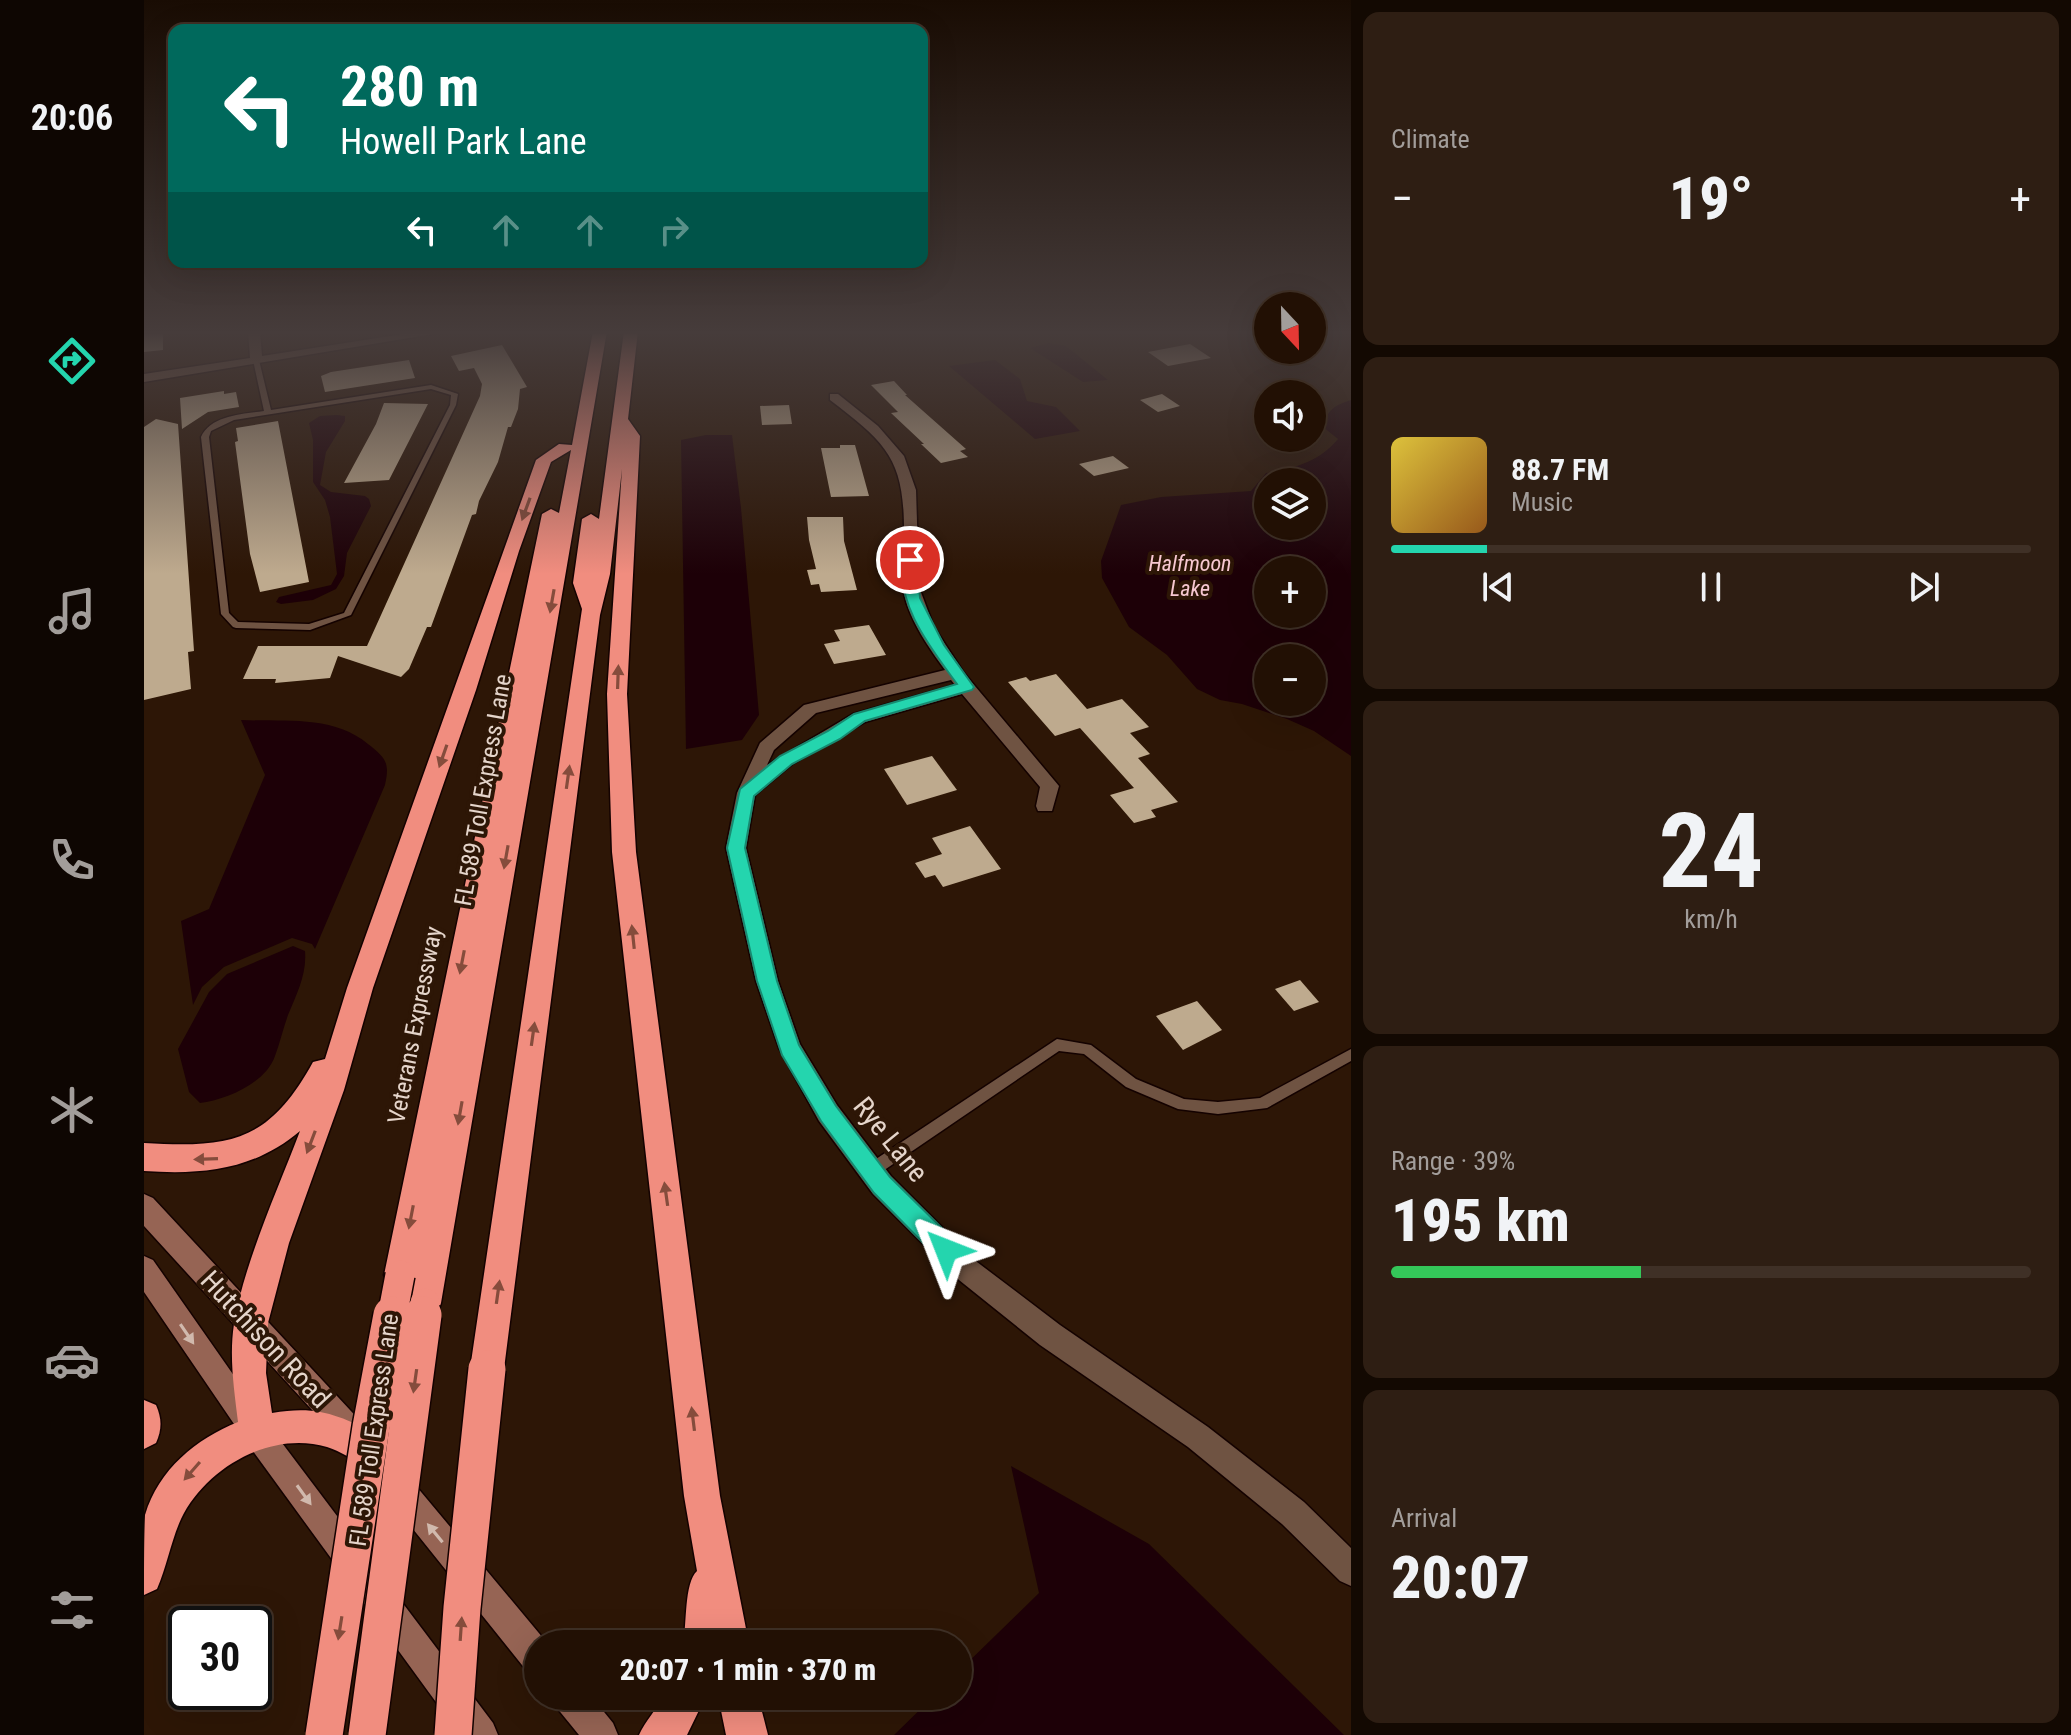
<!DOCTYPE html>
<html lang="en">
<head>
<meta charset="utf-8">
<style>
  :root { --surface:#221004; --page:#2e1e13; --text:#f1f3f6; --muted:#a29d9a; --line:#3f3026; --accent:#24d5ae }
  body { margin:0; font-family:"Roboto Condensed",sans-serif; background:var(--page); color:var(--text); height:100vh; display:flex; flex-direction:column; font-size:30px; white-space:nowrap }
  * { box-sizing:border-box; margin:0 }
  p { font-size:26px; color:var(--muted) }
  .icon { flex:none; width:44px; height:44px; fill:none; stroke:currentColor; stroke-width:2; stroke-linecap:round; stroke-linejoin:round }
  .map { position:relative; flex:1; overflow:hidden }
  .panel { display:flex; flex-direction:column; gap:12px; padding:12px; background:#130902; width:720px }
  .panel>* { flex:none }
  .hud { position:absolute; left:24px; top:24px; width:760px; height:244px; border-radius:16px; box-shadow:0 8px 32px #0002,0 0 0 2px var(--line); background:#00695c; color:#fff; overflow:hidden }
  .needle { width:52px; rotate:158deg }
  .controls { position:absolute; left:1110px; top:292px; display:grid; gap:16px }
  .controls a { display:grid; place-items:center; width:72px; height:72px; border-radius:50%; background:var(--surface); box-shadow:0 8px 32px #0002,0 0 0 2px var(--line); font-size:40px }
  .speed { position:absolute; left:24px; top:1606px; display:flex; gap:16px; font-size:40px; font-weight:700; text-align:center }
  .speed>* { display:grid; place-content:center; width:104px; height:104px; border-radius:50%; background:var(--surface); box-shadow:0 8px 32px #0002,0 0 0 2px var(--line); line-height:1 }
  .speed .limit { border:4px solid #111; border-radius:12px; background:#fff; color:#111 }
  .pin { position:absolute; display:grid; place-items:center; width:68px; height:68px; color:#fff; margin:-34px; border:4px solid #fff; border-radius:50%; box-shadow:0 2px 8px #0007 }
  .me { position:absolute; width:88px; margin:-44px; rotate:315deg; stroke-linejoin:round; filter:drop-shadow(0 0 6px #0008) }
  .turn { display:flex; align-items:center; gap:28px; height:168px; padding:0 40px; font-size:36px }
  .turn .icon { width:104px; height:104px; stroke-width:2.5 }
  .turn b { display:block; font-size:56px; line-height:68px }
  .lanes { display:flex; align-items:center; height:76px; padding:0 40px; background:#0003; justify-content:center; gap:40px; direction:ltr }
  .lanes .off { opacity:.35 }
  .big { font-size:60px; font-weight:800; line-height:1.1 }
  .panel .widget { flex:1; display:flex; flex-direction:column; justify-content:center; gap:12px; min-width:0; padding:0 28px; border-radius:16px; background:var(--page) }
  .panel .dial { align-items:center; gap:0 }
  .dial b { font-size:104px; line-height:1 }
  .song { display:flex; align-items:center; gap:24px }
  .cover { width:96px; height:96px; border-radius:12px; background:linear-gradient(135deg,hsl(50 70% 55%),hsl(30 70% 35%)) }
  .played { height:8px; border-radius:4px; background:linear-gradient(90deg,var(--accent) 15%,var(--line) 15%) }
  .keys { display:flex; justify-content:space-around; direction:ltr }
  .heat { display:flex; justify-content:space-between; align-items:center; font-size:44px; direction:ltr }
  .charge { height:12px; border-radius:6px; background:linear-gradient(90deg,#34c759 39%,var(--line) 0) }
  .trip { position:absolute; left:380px; top:1630px; width:448px; height:80px; border-radius:40px; background:var(--surface); box-shadow:0 8px 32px #0002,0 0 0 2px var(--line); font-weight:800; line-height:80px; text-align:center }
  main { display:flex; flex:1; min-height:0 }
  .tab-bar { display:flex; flex-direction:column; width:144px; justify-content:space-around; align-items:center; background:#0e0602; color:var(--muted) }
  .tab-bar .icon { width:56px; height:56px }
  .tab-bar .on { color:var(--accent) }
  .tab-bar b { font-size:36px; color:var(--text) }
  .map>svg:first-child { display:block }
  .water { fill:#1d0007; fill-rule:evenodd }
  .building { fill:#beaa8e }
  .lines { fill:none; stroke-linecap:round; stroke-linejoin:round }
  .lane-casing { stroke:#140200; stroke-width:3 }
  .street-casing { stroke:#140200; stroke-width:3 }
  .secondary-casing { stroke:#140200; stroke-width:3 }
  .highway-casing { stroke:#140200; stroke-width:3 }
  .lane { fill:#6f5342; fill-rule:evenodd }
  .street { fill:#6f5342; fill-rule:evenodd }
  .secondary { fill:#966454; fill-rule:evenodd }
  .highway { fill:#f18d7f; fill-rule:evenodd }
  .highway-bridge-far1-casing { stroke:#140200; stroke-width:32; stroke-linecap:butt }
  .highway-bridge-casing { stroke:#140200; stroke-width:40; stroke-linecap:butt }
  .highway-bridge-far1 { stroke:#f18d7f; stroke-width:29 }
  .highway-bridge { stroke:#f18d7f; stroke-width:37 }
  .oneway { fill:#854c3c }
  .oneway2 { fill:#d1b9ad }
  .route { fill:#24d5ae; stroke:#178a71; stroke-width:2 }
  .labels { text-anchor:middle; stroke-width:8; stroke-linejoin:round; paint-order:stroke }
  .far-water-label { font-size:22px; font-style:italic; fill:#f7c8d1; stroke:#2d1606 }
  .street-label { font-size:24px; fill:#e5d5cb; stroke:#2d1606 }
  .near-street-label { font-size:28px; fill:#e5d5cb; stroke:#2d1606 }
</style>
</head>
<body>
<main>
<nav class="tab-bar">
<b>20:06</b>
<svg class="icon on" aria-label="directions" viewBox="0 0 24 24"><path d="M12 3l9 9-9 9-9-9zM9 14v-3h6M13 9l2 2-2 2"/></svg>
<svg class="icon" aria-label="music" viewBox="0 0 24 24"><path d="M9 18V5l10-2v13"/><circle cx="6" cy="18" r="3"/><circle cx="16" cy="16" r="3"/></svg>
<svg class="icon" aria-label="phone" viewBox="0 0 24 24"><path d="M5 4h4l2 5-3 2q2 4 5 5l2-3 5 2v4C11 20 4 13 5 4z"/></svg>
<svg class="icon" aria-label="climate" viewBox="0 0 24 24"><path d="M12 3v18M4 7l16 10M4 17L20 7"/></svg>
<svg class="icon" aria-label="car" viewBox="0 0 24 24"><path d="M5 17H2v-5l4-1 3-4h7l3 4 3 1v5h-3M9 17h6M6 11h13"/><circle cx="7" cy="17" r="2"/><circle cx="17" cy="17" r="2"/></svg>
<svg class="icon" aria-label="filters" viewBox="0 0 24 24"><path d="M4 7h16M4 17h16"/><circle cx="9" cy="7" r="2"/><circle cx="15" cy="17" r="2"/></svg>
</nav>
<div class="map">
<svg width="1207" height="1735" viewBox="0 0 1207 1735">
  <rect width="100%" height="100%" fill="#2d1606"/>
  <g class="water">
    <path d="M905,343L922,346L964,380L939,382L886,348Z"/>
    <path d="M851,360L876,379L883,401L912,407L936,431L891,439L805,366Z"/>
    <path d="M1207,400V756L1170,731L1143,719L1098,704L1076,700L1053,689L1023,655L985,627L958,578L957,561L977,505L1017,497L1107,491L1122,473C1150,469 1176,461 1194,439L1179,427C1183,410 1191,405 1207,400ZM1168,482V526H1124V482ZM1168,570V614H1124V570ZM1168,658V702H1124V658Z"/>
    <path d="M193,415L201,416V421L182,452L176,485L187,492L221,496L225,499L227,506L203,553L200,576L192,589L169,600L137,604L132,602L135,597L187,585L193,574L186,517L181,500L169,482V440L165,423L176,416Z"/>
    <path d="M562,435H588L597,508L615,715L598,740L542,749L537,440Z"/>
    <path d="M97,720C141,722 189,715 224,744C242,758 246,763 241,785L171,949L168,944L148,938L80,967L58,987L49,1005L37,921L65,909L121,775Z"/>
    <path d="M149,946L161,951C163,974 153,993 144,1015C139,1029 136,1043 131,1056C122,1083 82,1100 56,1103L45,1092L34,1049L65,992L83,974Z"/>
    <path d="M867,1466L1005,1544L1200,1735H750L790,1696H814V1672L895,1593Z"/>
  </g>
  <g class="building">
    <path d="M19,331V350L0,352V333Z"/>
    <path d="M1046,344L1067,358L1024,366L1004,352Z"/>
    <path d="M358,345L383,387L376,389L374,409L367,427H364L354,462L335,501L332,514L328,515L287,627H283L265,669L257,677L194,656L186,678L131,683L132,679H99L114,646H223L336,396L338,384L330,368L315,371L307,356Z"/>
    <path d="M265,360L271,378L181,392L177,376L187,372Z"/>
    <path d="M750,381L763,395H761L822,449L816,451L824,457L797,463L777,444H780L747,413L754,412L727,385Z"/>
    <path d="M80,391V394L92,392L95,407L64,412L38,429L36,398Z"/>
    <path d="M1018,394L1036,406L1014,412L996,400Z"/>
    <path d="M240,403L284,404L245,480L200,483L232,424Z"/>
    <path d="M645,405L648,424L618,425L616,406Z"/>
    <path d="M12,419L34,424L50,651L44,652L47,689L0,700V427Z"/>
    <path d="M134,421L165,582L116,592L106,554L91,442L94,441L92,428Z"/>
    <path d="M696,445H711L725,496L687,497L677,448H696Z"/>
    <path d="M969,456L985,468L950,476L935,464Z"/>
    <path d="M663,517H699L700,541L713,590L677,592L675,584L667,585L663,570L672,569L665,540Z"/>
    <path d="M725,625L742,655L690,664L680,644L696,641L690,630Z"/>
    <path d="M912,674L943,709L978,699L1005,727L986,733L1006,754L994,758L1034,802L1007,810L1012,817L990,823L966,795L990,788L936,728L911,736L864,682L882,677L886,681Z"/>
    <path d="M788,756L813,790L763,805L740,769Z"/>
    <path d="M826,826L857,869L799,887L791,875L781,878L771,863L798,854L788,838Z"/>
    <path d="M1156,980L1175,1002L1150,1011L1131,989Z"/>
    <path d="M1053,1001L1078,1030L1039,1050L1012,1016Z"/>
  </g>
  <g class="lines">
    <g class="lane-casing">
      <g id="lane">
        <path d="M112,358L115,360L127,410L287,385L314,394L312,405L207,615L166,630L92,628L89,627L77,614L57,437C67,415 100,414 120,411L109,360ZM287,389L307,395L306,405L200,613L165,624L94,622L85,613L65,437L67,431L90,420Z"/>
        <path d="M913,1039L947,1045L992,1079L1040,1099L1074,1102L1116,1098L1207,1049V1061L1123,1108L1074,1114L1034,1109L982,1087L940,1054L915,1051L733,1175L728,1177L723,1175L721,1170L723,1165Z"/>
      </g>
    </g>
    <g class="street-casing">
      <g id="street">
        <path d="M48,331H68L63,334Z"/>
        <path d="M104,331H116L118,356L278,331H307L0,382V374L106,358Z"/>
        <path d="M686,394H694L734,426L760,456L772,490L775,587L790,627L820,673L915,786L908,811H894L892,806L896,787L818,694L721,722L648,764L611,795L602,848L634,981L656,1044L693,1105L747,1176L833,1262L916,1325L1064,1427L1160,1502L1207,1548V1586L1196,1581L1138,1524L1044,1447L896,1345L815,1280L729,1194L675,1121L635,1048L612,981L582,848L593,793L616,743L660,705L801,670C785,648 766,621 760,594C756,575 759,556 760,538C761,460 745,445 686,400ZM807,680L811,685L709,714L623,765L630,750L672,713Z"/>
      </g>
    </g>
    <g class="secondary-casing">
      <g id="secondary">
        <path d="M0,1194L9,1198L232,1438L404,1644H394V1675L382,1670L212,1458L0,1226Z"/>
        <path d="M0,1256L9,1260L123,1423L349,1723L354,1735H316L103,1443L0,1292Z"/>
        <path d="M408,1696H447L469,1723L474,1735H435L413,1708Z"/>
      </g>
    </g>
    <g class="highway-casing">
      <g id="highway">
        <path d="M449,331H463L297,1303L293,1315L281,1319L269,1315L265,1303L268,1284L256,1291L245,1286L240,1275L398,514L407,509L415,513L427,450L407,462L375,551L332,690L229,988L200,1090L145,1243L124,1323L122,1373L128,1413C174,1405 194,1415 235,1435L240,1448L235,1461L222,1466C209,1460 196,1451 183,1447C126,1430 61,1469 37,1519C27,1541 23,1566 13,1589L0,1595C0,1573 0,1535 1,1515C15,1469 52,1439 94,1422C90,1389 85,1356 90,1324C100,1263 134,1189 156,1131C110,1170 59,1175 0,1171V1143C87,1148 125,1142 169,1062L181,1059L203,988L392,460L415,444L428,445Z"/>
        <path d="M480,331H494L484,419L496,436L483,694L492,852L576,1496L605,1644H539C543,1624 540,1583 553,1571L540,1496L468,852L463,694L478,469L466,574L456,615L360,1369L355,1381L343,1386L331,1381L326,1369L438,609L429,583L438,519L447,514L455,519Z"/>
        <path d="M0,1400L12,1405C18,1419 18,1429 12,1443L0,1449Z"/>
        <path d="M520,1696H562L543,1735H495C502,1720 512,1710 520,1696Z"/>
        <path d="M574,1696H614L624,1735H582Z"/>
      </g>
    </g>
    <use href="#lane" class="lane"/>
    <use href="#street" class="street"/>
    <use href="#secondary" class="secondary"/>
    <use href="#highway" class="highway"/>
    <g class="highway-bridge-far1-casing">
      <g id="highway-bridge-far1">
        <path d="M248,1317L256,1275"/>
        <path d="M279,1317L281,1303"/>
      </g>
    </g>
    <g class="highway-bridge-casing">
      <g id="highway-bridge">
        <path d="M180,1735L227,1427L248,1315"/>
        <path d="M223,1735L279,1315"/>
        <path d="M309,1735L318,1608L343,1369"/>
      </g>
    </g>
    <use href="#highway-bridge-far1" class="highway-bridge-far1"/>
    <use href="#highway-bridge" class="highway-bridge"/>
  </g>
  <defs><path id="oneway-solid" d="M-6-.8H1V-3.2L6.5 0L1 3.2V.8H-6Z" transform="scale(2)"/></defs>
  <g class="oneway">
    <use href="#oneway-solid" transform="translate(382 509) rotate(110)"/>
    <use href="#oneway-solid" transform="translate(408 601) rotate(100)"/>
    <use href="#oneway-solid" transform="translate(474 677) rotate(-88)"/>
    <use href="#oneway-solid" transform="translate(299 756) rotate(109)"/>
    <use href="#oneway-solid" transform="translate(424 777) rotate(-82)"/>
    <use href="#oneway-solid" transform="translate(362 857) rotate(100)"/>
    <use href="#oneway-solid" transform="translate(489 937) rotate(-96)"/>
    <use href="#oneway-solid" transform="translate(318 962) rotate(101)"/>
    <use href="#oneway-solid" transform="translate(389 1034) rotate(-82)"/>
    <use href="#oneway-solid" transform="translate(316 1113) rotate(100)"/>
    <use href="#oneway-solid" transform="translate(167 1142) rotate(111)"/>
    <use href="#oneway-solid" transform="translate(62 1159) rotate(178)"/>
    <use href="#oneway-solid" transform="translate(522 1194) rotate(-98)"/>
    <use href="#oneway-solid" transform="translate(267 1217) rotate(101)"/>
    <use href="#oneway-solid" transform="translate(354 1292) rotate(-82)"/>
    <use href="#oneway-solid" transform="translate(271 1381) rotate(98)"/>
    <use href="#oneway-solid" transform="translate(549 1419) rotate(-97)"/>
    <use href="#oneway-solid" transform="translate(48 1471) rotate(131)"/>
    <use href="#oneway-solid" transform="translate(196 1628) rotate(99)"/>
    <use href="#oneway-solid" transform="translate(317 1629) rotate(-86)"/>
  </g>
  <g class="oneway2">
    <use href="#oneway-solid" transform="translate(43 1334) rotate(56)"/>
    <use href="#oneway-solid" transform="translate(160 1495) rotate(54)"/>
    <use href="#oneway-solid" transform="translate(291 1533) rotate(-129)"/>
  </g>
  <linearGradient id="sky" x2="0" y2="1"><stop stop-color="#190c03"/><stop offset="0.58" stop-color="#463c3b"/><stop offset="1" stop-color="#463c3b" stop-opacity="0"/></linearGradient>
  <rect width="1207" height="574" fill="url(#sky)"/>
  <path class="route" d="M761,557L773,560L776,598L800,645L830,687L828,690L721,721L696,739L648,764L610,796L601,848L633,981L655,1045L692,1106L746,1177L811,1241L814,1250L811,1258L802,1262L794,1258L730,1193L677,1121L638,1055L613,981L583,848L596,789L636,756L684,731L710,714L813,684C789,651 748,601 761,557Z"/>
  <g class="labels">
    <g class="far-water-label">
      <text x="1046" y="571">Halfmoon<tspan x="1046" dy="25">Lake</tspan></text>
    </g>
    <g class="street-label">
      <text transform="translate(339 790) rotate(-80)" y="8">FL 589 Toll Express Lane</text>
      <text transform="translate(271 1025) rotate(-79)" y="8">Veterans Expressway</text>
      <text transform="translate(230 1430) rotate(-82)" y="8">FL 589 Toll Express Lane</text>
    </g>
    <g class="near-street-label">
      <text transform="translate(747 1139) rotate(51)" y="10">Rye Lane</text>
      <text transform="translate(122 1339) rotate(47)" y="10">Hutchison Road</text>
    </g>
  </g>
</svg>
<div class="controls">
<a><svg class="needle" viewBox="-14 -14 28 28"><path d="M0-13l5 13h-10z" fill="#e53935"/><path d="M0 13l5-13h-10z" fill="#a29d9a"/></svg></a>
<a><svg class="icon" aria-label="sound" viewBox="0 0 24 24"><path d="M4 9h4l5-4v14l-5-4H4zM17 9q2 3 0 6"/></svg></a>
<a><svg class="icon" aria-label="layers" viewBox="0 0 24 24"><path d="M12 4l9 5-9 5-9-5zM3 14l9 5 9-5"/></svg></a>
<a>+</a>
<a>−</a>
</div>
<div class="speed"><div class="limit">30</div></div>
<div class="pin" style="left:766px;top:560px;background:#d93025"><svg class="icon" aria-label="arrive" viewBox="0 0 24 24"><path d="M6 21V4h12l-3 4 3 4H6"/></svg></div>
<svg class="me" style="left:802px;top:1250px" viewBox="-20 -20 40 40"><path d="M0-17L14 15 0 8-14 15z" fill="#24d5ae" stroke="#fff" stroke-width="4"/></svg>
<div class="trip">20:07 · 1 min · 370 m</div>
<div class="hud">
<div class="turn"><svg class="icon" aria-label="left" viewBox="0 0 24 24"><path d="M17 20v-9H6M10 6l-5 5 5 5"/></svg><div><b>280 m</b>Howell Park Lane</div></div>
<div class="lanes"><svg class="icon" aria-label="left" viewBox="0 0 24 24"><path d="M17 20v-9H6M10 6l-5 5 5 5"/></svg><svg class="icon off" aria-label="ahead" viewBox="0 0 24 24"><path d="M12 20V5M6 11l6-6 6 6"/></svg><svg class="icon off" aria-label="ahead" viewBox="0 0 24 24"><path d="M12 20V5M6 11l6-6 6 6"/></svg><svg class="icon off" aria-label="right" viewBox="0 0 24 24"><path d="M7 20v-9h11M14 6l5 5-5 5"/></svg></div>
</div>
</div>
<section class="panel">
<div class="widget"><p>Climate</p>
<div class="heat"><a>−</a><b class="big">19°</b><a>+</a></div>
</div>
<div class="widget">
<div class="song"><i class="cover"></i><div><b>88.7 FM</b><p>Music</p></div></div>
<div class="played"></div>
<div class="keys"><svg class="icon" aria-label="previous" viewBox="0 0 24 24"><path d="M18 5L8 12l10 7zM5 5v14"/></svg><svg class="icon" aria-label="pause" viewBox="0 0 24 24"><path d="M8 5v14M16 5v14"/></svg><svg class="icon" aria-label="next" viewBox="0 0 24 24"><path d="M6 5l10 7-10 7zM19 5v14"/></svg></div>
</div>
<div class="widget dial"><b>24</b><p>km/h</p></div>
<div class="widget"><p>Range · 39%</p><b class="big">195 km</b><div class="charge"></div></div>
<div class="widget"><p>Arrival</p><b class="big">20:07</b></div>
</section>
</main>
</body>
</html>
